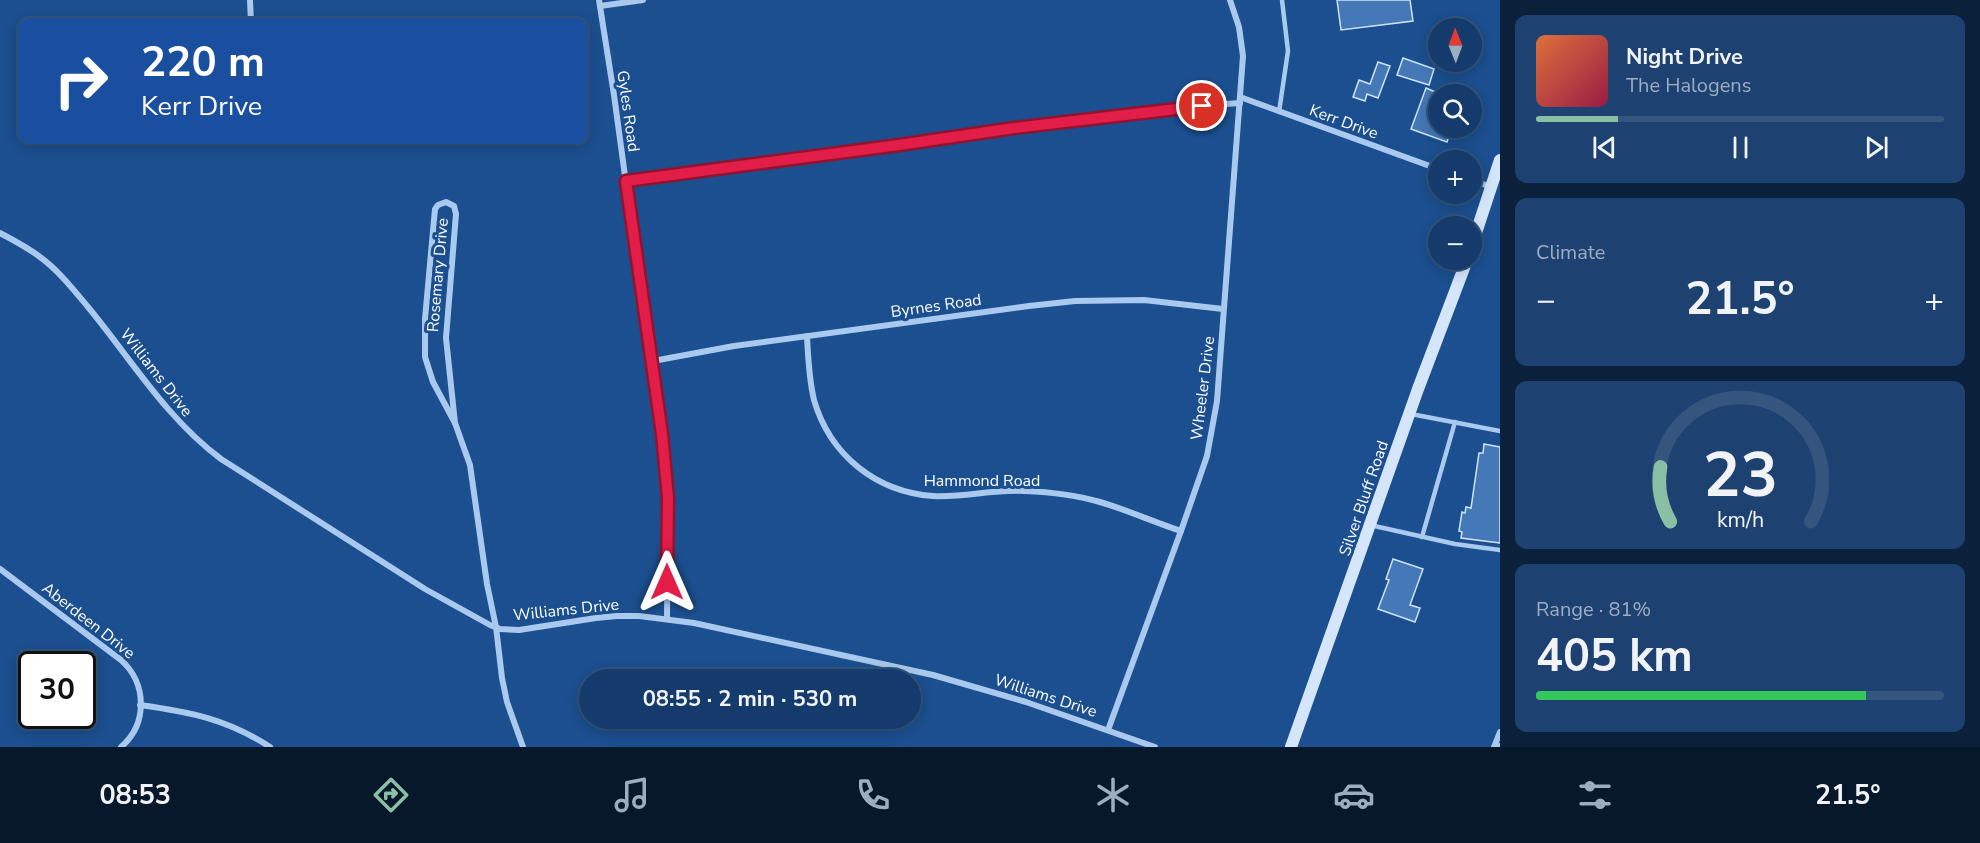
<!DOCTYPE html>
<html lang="en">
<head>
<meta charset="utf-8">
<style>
  :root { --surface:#143b6b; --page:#1d4271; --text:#f1f3f6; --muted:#9dadc1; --line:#33557e; --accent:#8abfa5 }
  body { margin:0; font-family:"Nunito Sans",sans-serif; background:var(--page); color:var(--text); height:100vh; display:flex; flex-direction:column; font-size:22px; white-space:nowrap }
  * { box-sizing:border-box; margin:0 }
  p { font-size:20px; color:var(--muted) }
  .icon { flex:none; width:33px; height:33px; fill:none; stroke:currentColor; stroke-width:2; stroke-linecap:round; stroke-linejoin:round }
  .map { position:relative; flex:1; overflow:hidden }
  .panel { display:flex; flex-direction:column; gap:15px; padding:15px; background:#0b203b; width:480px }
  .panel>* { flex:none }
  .top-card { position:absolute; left:18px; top:18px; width:570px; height:126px; border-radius:12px; box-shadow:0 3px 15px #0003,0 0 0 2px var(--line); background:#1a4fa0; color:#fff; overflow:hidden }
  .needle { width:39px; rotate:359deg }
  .buttons { position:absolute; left:1428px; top:18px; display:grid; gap:12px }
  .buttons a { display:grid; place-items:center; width:54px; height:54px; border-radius:50%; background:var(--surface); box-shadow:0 3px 15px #0003,0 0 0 2px var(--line); font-size:30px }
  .speed { position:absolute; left:18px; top:651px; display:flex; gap:12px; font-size:30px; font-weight:700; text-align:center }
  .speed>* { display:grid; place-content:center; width:78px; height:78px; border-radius:50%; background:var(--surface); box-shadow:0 3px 15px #0003,0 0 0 2px var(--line); line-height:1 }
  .speed .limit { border:3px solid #111; border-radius:9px; background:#fff; color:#111 }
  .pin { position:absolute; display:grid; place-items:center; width:51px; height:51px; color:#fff; margin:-26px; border:3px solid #fff; border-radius:50%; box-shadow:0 2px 6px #0007 }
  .me { position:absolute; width:66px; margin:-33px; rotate:0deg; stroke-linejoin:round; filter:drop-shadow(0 0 4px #0008) }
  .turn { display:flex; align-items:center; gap:21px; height:126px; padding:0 24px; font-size:27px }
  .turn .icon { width:78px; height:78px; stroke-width:2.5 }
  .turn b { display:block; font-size:42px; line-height:51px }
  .big { font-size:45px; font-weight:700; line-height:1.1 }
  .panel .tile { flex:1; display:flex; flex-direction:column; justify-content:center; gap:9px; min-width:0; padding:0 21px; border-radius:12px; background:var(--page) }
  .panel .dial { align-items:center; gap:0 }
  .dial svg { height:156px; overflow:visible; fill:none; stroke:var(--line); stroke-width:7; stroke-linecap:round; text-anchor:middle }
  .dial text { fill:var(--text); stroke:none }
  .song { display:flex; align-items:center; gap:18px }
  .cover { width:72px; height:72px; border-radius:9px; background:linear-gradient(135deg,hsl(20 70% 55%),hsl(340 70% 35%)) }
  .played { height:6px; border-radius:3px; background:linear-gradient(90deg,var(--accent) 20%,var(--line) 20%) }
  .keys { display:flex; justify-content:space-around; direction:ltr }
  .heat { display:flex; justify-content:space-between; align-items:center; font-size:33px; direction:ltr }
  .charge { height:9px; border-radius:4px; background:linear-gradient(90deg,#34c759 81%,var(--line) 0) }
  .trip { position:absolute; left:579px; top:669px; width:342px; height:60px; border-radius:30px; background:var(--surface); box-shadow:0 3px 15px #0003,0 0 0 2px var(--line); font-weight:700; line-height:60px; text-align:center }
  .dock { display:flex; height:96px; justify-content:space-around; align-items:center; background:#08182b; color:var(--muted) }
  .dock .icon { width:42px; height:42px }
  .dock .on { color:var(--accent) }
  .dock b { font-size:27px; color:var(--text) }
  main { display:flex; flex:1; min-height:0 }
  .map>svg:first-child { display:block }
  .building { fill:#4478b7; stroke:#cfe3fa; stroke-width:1.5 }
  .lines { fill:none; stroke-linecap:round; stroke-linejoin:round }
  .lane { stroke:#a9c9ee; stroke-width:4.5 }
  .street { stroke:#a9c9ee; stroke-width:6 }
  .secondary { stroke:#d6e6fa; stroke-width:12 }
  .route-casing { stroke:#92132f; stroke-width:15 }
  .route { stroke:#e11d48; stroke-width:10 }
  .labels { text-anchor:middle; stroke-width:6; stroke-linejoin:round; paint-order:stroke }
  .street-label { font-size:16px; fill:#fff; stroke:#1b4f8f }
</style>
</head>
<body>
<main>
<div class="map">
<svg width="1500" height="747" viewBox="0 0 1500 747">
  <rect width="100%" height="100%" fill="#1b4f8f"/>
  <g class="building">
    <path d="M1337,0H1410L1413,21L1341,30Z"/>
    <path d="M1403,58L1434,69L1429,85L1397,75Z"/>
    <path d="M1378,62L1390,66L1378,98L1367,94L1365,101L1353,97L1359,80L1370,84Z"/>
    <path d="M1426,88L1438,93V128H1452L1447,142L1411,129Z"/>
    <path d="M1484,444L1500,447V543L1461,538L1462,532L1459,531L1462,512L1465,513L1466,507L1471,508L1479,453H1483Z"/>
    <path d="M1393,559L1423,569L1410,605L1420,608L1415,622L1378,609L1389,580L1386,579Z"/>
  </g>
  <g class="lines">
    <g class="lane">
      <path d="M1279,112L1288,51L1282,0"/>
      <path d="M1411,414L1500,431"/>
      <path d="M1370,525L1455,544L1500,550"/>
      <path d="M1422,537L1455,422"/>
    </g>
    <g class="street">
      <path d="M250,0L251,22"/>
      <path d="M599,0L614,95L642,301L653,361L662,434L668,498L667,619"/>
      <path d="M600,6L643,0"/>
      <path d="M1240,97L1438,169"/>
      <path d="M1472,180L1491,187"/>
      <path d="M626,181C718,167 810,158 901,145C1014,128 1126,110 1240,103"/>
      <path d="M446,202L454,206L456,214L446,338L455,423L433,382L425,357V319L435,209L438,205Z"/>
      <path d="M0,233C13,240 27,247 40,257C58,270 73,289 88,307C131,359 166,418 221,459L425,589L490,625L500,629L519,630L596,618L617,616H639L694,623L933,675L1026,702L1155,747"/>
      <path d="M807,336C808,358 809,379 814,400C830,455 876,492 933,496C963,498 993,489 1024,491C1049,492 1076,495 1100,502C1127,510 1154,522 1181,531"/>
      <path d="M653,361L734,346L1029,306L1075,301L1144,300L1223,309"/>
      <path d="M455,423L470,465L487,584L496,627L502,678L507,702L523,747"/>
      <path d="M0,569L121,660C147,683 148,724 121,747"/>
      <path d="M140,705C190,712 227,719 270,747"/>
      <path d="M1108,730L1181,531L1207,456L1217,401L1243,56L1239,27L1230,0"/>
      <path d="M1494,747L1500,732"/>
      <path d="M1499,747L1500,746"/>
    </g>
    <g class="secondary">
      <path d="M1472,245L1500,160"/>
      <path d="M1291,747L1418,389L1467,260"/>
    </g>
  </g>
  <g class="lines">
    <g class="route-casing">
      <path id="route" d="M667,582L668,498L662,434L626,181L899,145L1014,128L1202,106"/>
    </g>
    <use href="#route" class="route"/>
  </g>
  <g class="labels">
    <g class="street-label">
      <text transform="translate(629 111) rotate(82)" y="6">Gyles Road</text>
      <text transform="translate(1344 121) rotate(20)" y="6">Kerr Drive</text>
      <text transform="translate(437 275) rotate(-85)" y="6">Rosemary Drive</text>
      <text transform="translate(936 305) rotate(-8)" y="6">Byrnes Road</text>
      <text transform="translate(157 372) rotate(52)" y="6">Williams Drive</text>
      <text transform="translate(1202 388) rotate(-83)" y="6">Wheeler Drive</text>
      <text x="982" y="486">Hammond Road</text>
      <text transform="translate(1363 498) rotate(-71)" y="6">Silver Bluff Road</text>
      <text transform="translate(566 609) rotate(-6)" y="6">Williams Drive</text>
      <text transform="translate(89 620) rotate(38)" y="6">Aberdeen Drive</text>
      <text transform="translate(1046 695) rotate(18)" y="6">Williams Drive</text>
    </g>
  </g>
</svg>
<div class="buttons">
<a><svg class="needle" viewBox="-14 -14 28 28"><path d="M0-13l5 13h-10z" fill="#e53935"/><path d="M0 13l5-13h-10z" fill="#9dadc1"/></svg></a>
<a><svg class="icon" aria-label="search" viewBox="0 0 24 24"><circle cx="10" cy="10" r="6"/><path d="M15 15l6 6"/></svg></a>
<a>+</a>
<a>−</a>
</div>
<div class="speed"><div class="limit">30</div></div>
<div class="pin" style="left:1202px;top:106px;background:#d93025"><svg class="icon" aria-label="arrive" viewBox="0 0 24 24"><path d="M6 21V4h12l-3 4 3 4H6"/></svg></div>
<svg class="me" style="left:667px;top:582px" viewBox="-20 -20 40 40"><path d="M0-17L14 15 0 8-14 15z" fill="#e11d48" stroke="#fff" stroke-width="4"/></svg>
<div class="trip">08:55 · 2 min · 530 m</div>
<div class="top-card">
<div class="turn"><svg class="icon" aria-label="right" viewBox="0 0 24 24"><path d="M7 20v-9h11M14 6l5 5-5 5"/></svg><div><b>220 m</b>Kerr Drive</div></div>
</div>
</div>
<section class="panel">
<div class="tile">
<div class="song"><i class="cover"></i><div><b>Night Drive</b><p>The Halogens</p></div></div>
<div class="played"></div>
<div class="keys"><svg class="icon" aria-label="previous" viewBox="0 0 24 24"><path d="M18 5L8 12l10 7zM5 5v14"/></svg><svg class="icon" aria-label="pause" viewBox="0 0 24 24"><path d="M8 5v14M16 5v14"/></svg><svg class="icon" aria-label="next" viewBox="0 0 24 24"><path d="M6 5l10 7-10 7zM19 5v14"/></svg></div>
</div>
<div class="tile"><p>Climate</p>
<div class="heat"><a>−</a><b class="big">21.5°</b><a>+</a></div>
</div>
<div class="tile dial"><svg viewBox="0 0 100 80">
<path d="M14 69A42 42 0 1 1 86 69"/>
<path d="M14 69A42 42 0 0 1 9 41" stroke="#8abfa5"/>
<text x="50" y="56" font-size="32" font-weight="700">23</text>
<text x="50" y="72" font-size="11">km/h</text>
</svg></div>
<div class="tile"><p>Range · 81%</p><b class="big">405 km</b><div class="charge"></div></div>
</section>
</main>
<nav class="dock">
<b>08:53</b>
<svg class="icon on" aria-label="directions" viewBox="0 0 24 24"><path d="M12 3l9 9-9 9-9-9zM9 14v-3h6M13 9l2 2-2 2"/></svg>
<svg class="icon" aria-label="music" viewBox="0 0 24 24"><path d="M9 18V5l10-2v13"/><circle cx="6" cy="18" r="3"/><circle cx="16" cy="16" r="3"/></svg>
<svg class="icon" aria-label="phone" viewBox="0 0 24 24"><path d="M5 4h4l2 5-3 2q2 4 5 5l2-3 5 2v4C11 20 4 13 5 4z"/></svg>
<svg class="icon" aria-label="climate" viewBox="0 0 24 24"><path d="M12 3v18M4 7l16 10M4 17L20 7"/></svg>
<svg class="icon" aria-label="car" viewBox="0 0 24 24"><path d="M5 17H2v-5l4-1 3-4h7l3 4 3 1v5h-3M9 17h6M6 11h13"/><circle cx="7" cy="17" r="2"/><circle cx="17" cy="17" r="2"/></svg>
<svg class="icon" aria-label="filters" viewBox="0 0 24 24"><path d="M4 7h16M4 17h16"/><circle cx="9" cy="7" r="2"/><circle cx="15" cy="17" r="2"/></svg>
<b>21.5°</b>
</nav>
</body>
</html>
